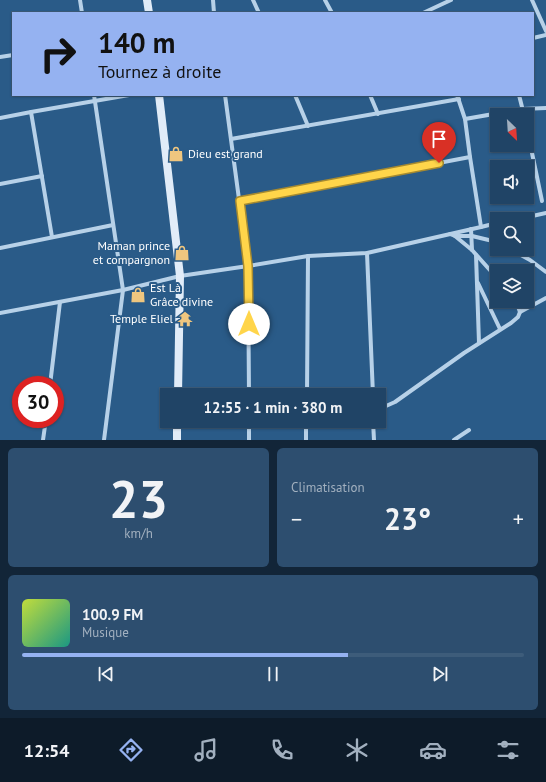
<!DOCTYPE html>
<html lang="fr">
<head>
<meta charset="utf-8">
<style>
  :root { --surface:#204466; --page:#2d4e6f; --text:#f1f3f6; --muted:#a2b0bf; --line:#3d5c7a; --accent:#95b2f1 }
  body { margin:0; font-family:"PT Sans",sans-serif; background:var(--page); color:var(--text); height:100vh; display:flex; flex-direction:column; font-size:15px; white-space:nowrap }
  * { box-sizing:border-box; margin:0 }
  p { font-size:13px; color:var(--muted) }
  .icon { flex:none; width:22px; height:22px; fill:none; stroke:currentColor; stroke-width:2; stroke-linecap:round; stroke-linejoin:round }
  .map { position:relative; height:440px; overflow:hidden }
  .drawer { display:flex; flex-direction:column; gap:8px; padding:8px; background:#122538; flex:1 }
  .drawer>* { flex:none }
  .banner { position:absolute; left:12px; top:12px; width:522px; height:84px; border-radius:0px; box-shadow:0 1px 3px #0004,0 0 0 1px var(--line); background:#95b2f1; color:#111; overflow:hidden }
  .needle { width:26px; rotate:155deg }
  .controls { position:absolute; left:490px; top:108px; display:grid; gap:8px }
  .controls a { display:grid; place-items:center; width:44px; height:44px; border-radius:0px; background:var(--surface); box-shadow:0 1px 3px #0004,0 0 0 1px var(--line); font-size:20px }
  .speed { position:absolute; left:12px; top:376px; display:flex; gap:8px; font-size:20px; font-weight:700; text-align:center }
  .speed>* { display:grid; place-content:center; width:52px; height:52px; border-radius:50%; background:var(--surface); box-shadow:0 1px 3px #0004,0 0 0 1px var(--line); line-height:1 }
  .speed .limit { border:6px solid #d22; background:#fff; color:#111 }
  .pin { position:absolute; display:grid; place-items:center; width:34px; height:34px; color:#fff; margin:-41px -17px; border-radius:50% 50% 50% 0; rotate:-45deg; box-shadow:0 0 4px #0007 }
  .pin .icon { rotate:45deg }
  .me { position:absolute; width:44px; margin:-22px; rotate:0deg; stroke-linejoin:round; filter:drop-shadow(0 0 3px #0008) }
  .turn { display:flex; align-items:center; gap:14px; height:84px; padding:0 20px; font-size:18px }
  .turn .icon { width:52px; height:52px; stroke-width:2.5 }
  .turn b { display:block; font-size:28px; line-height:34px }
  .big { font-size:30px; font-weight:800; line-height:1.1 }
  .drawer .card { flex:1; display:flex; flex-direction:column; justify-content:center; gap:6px; min-width:0; padding:0 14px; border-radius:6px; background:var(--page) }
  .drawer .dial { align-items:center; gap:0 }
  .dial b { font-size:52px; line-height:1 }
  .song { display:flex; align-items:center; gap:12px }
  .cover { width:48px; height:48px; border-radius:6px; background:linear-gradient(135deg,hsl(70 70% 55%),hsl(170 70% 35%)) }
  .played { height:4px; border-radius:2px; background:linear-gradient(90deg,var(--accent) 65%,var(--line) 65%) }
  .keys { display:flex; justify-content:space-around; direction:ltr }
  .heat { display:flex; justify-content:space-between; align-items:center; font-size:22px; direction:ltr }
  .drawer .tiles { flex:1; display:grid; gap:8px; grid-template-columns:1fr 1fr }
  .card:last-child { grid-column:span 2 }
  .trip { position:absolute; left:160px; top:388px; width:226px; height:40px; border-radius:0px; background:var(--surface); box-shadow:0 1px 3px #0004,0 0 0 1px var(--line); font-weight:800; line-height:40px; text-align:center }
  .tab-bar { display:flex; height:64px; justify-content:space-around; align-items:center; background:#0d1b29; color:var(--muted) }
  .tab-bar .icon { width:28px; height:28px }
  .tab-bar .selected { color:var(--accent) }
  .tab-bar b { font-size:18px; color:var(--text) }
  .map>svg:first-child { display:block }
  .lines { fill:none; stroke-linecap:round; stroke-linejoin:round }
  .street { stroke:#b7d1e8; stroke-width:4 }
  .secondary { stroke:#e1ecf8; stroke-width:8 }
  .route-casing { stroke:#a68a30; stroke-width:10 }
  .route { stroke:#ffd54a; stroke-width:7 }
  .labels { text-anchor:middle; stroke-width:4; stroke-linejoin:round; paint-order:stroke }
  .poi-label { font-size:12px; fill:#fff; stroke:#2a5b88; text-anchor:start }
</style>
</head>
<body>
<div class="map">
<svg width="546" height="440" viewBox="0 0 546 440">
  <rect width="100%" height="100%" fill="#2a5b88"/>
  <g class="lines">
    <g class="street">
      <path d="M80,0L82,13"/>
      <path d="M213,0L214,13"/>
      <path d="M253,0L259,13"/>
      <path d="M325,0L332,13"/>
      <path d="M532,0L546,31"/>
      <path d="M423,13L451,0"/>
      <path d="M533,38L546,35"/>
      <path d="M0,57L13,55"/>
      <path d="M94,95L123,290L104,440"/>
      <path d="M225,95L248,266L249,395"/>
      <path d="M295,95L308,126"/>
      <path d="M370,95L378,114"/>
      <path d="M519,95L524,115"/>
      <path d="M31,112L129,95"/>
      <path d="M0,118L31,112L52,237"/>
      <path d="M465,119L522,109L546,108"/>
      <path d="M527,129L542,201"/>
      <path d="M231,139L459,99"/>
      <path d="M0,184L42,176"/>
      <path d="M240,201L470,157"/>
      <path d="M519,219L546,213"/>
      <path d="M481,227L497,223"/>
      <path d="M471,229L472,250"/>
      <path d="M450,234L455,236L472,250L497,278"/>
      <path d="M455,236H472L497,242"/>
      <path d="M0,248L113,225"/>
      <path d="M510,249L530,260L546,272"/>
      <path d="M367,253L373,395"/>
      <path d="M476,255L479,343"/>
      <path d="M478,283L500,329"/>
      <path d="M520,312L546,298"/>
      <path d="M0,313L123,290L180,276L248,266L308,256L367,253L481,227L470,157L465,119L457,95"/>
      <path d="M50,385L60,302"/>
      <path d="M307,395L308,256"/>
      <path d="M379,405L386,406L395,402L464,353L511,323L518,317L520,312L516,301"/>
      <path d="M249,421V440"/>
      <path d="M373,421L374,440"/>
      <path d="M43,440L46,419"/>
      <path d="M306,440V421"/>
      <path d="M454,440L469,430"/>
    </g>
    <g class="secondary">
      <path d="M147,0L149,13"/>
      <path d="M159,95L180,276L178,395"/>
      <path d="M177,440V421"/>
    </g>
  </g>
  <g class="lines">
    <g class="route-casing">
      <path id="route" d="M249,324L248,266L240,201L439,163"/>
    </g>
    <use href="#route" class="route"/>
  </g>
  <defs>
    <g id="shop-bare" transform="scale(1.2)"><path d="M-5-2.5h2.3a2.7 3.5 0 0 1 5.4 0H5L5.5 6h-11ZM-1.5-2.5h3a1.5 2.3 0 0 0-3 0Z" fill="#efc67f" stroke="#2a5b88" stroke-width="2.5" paint-order="stroke"/></g>
    <g id="temple-bare" transform="scale(1.2)"><path d="M0-6L5-2H3V0L6.5 2.5H4V6H1.5V3h-3V6H-4V2.5H-6.5L-3 0V-2H-5Z" fill="#efc67f" stroke="#2a5b88" stroke-width="2.5" paint-order="stroke"/></g>
  </defs>
  <g fill-rule="evenodd">
    <use href="#shop-bare" x="176" y="154"/>
    <use href="#shop-bare" x="182" y="253"/>
    <use href="#shop-bare" x="138" y="295"/>
    <use href="#temple-bare" x="185" y="319"/>
  </g>
  <g class="labels">
    <g class="poi-label">
      <text x="188" y="158">Dieu est grand</text>
      <text x="170" y="250" text-anchor="end">Maman prince<tspan x="170" dy="14">et compargnon</tspan></text>
      <text x="150" y="292">Est Là<tspan x="150" dy="14">Grâce divine</tspan></text>
      <text x="173" y="323" text-anchor="end">Temple Eliel</text>
    </g>
  </g>
</svg>
<div class="controls">
<a><svg class="needle" viewBox="-14 -14 28 28"><path d="M0-13l5 13h-10z" fill="#e53935"/><path d="M0 13l5-13h-10z" fill="#a2b0bf"/></svg></a>
<a><svg class="icon" aria-label="sound" viewBox="0 0 24 24"><path d="M4 9h4l5-4v14l-5-4H4zM17 9q2 3 0 6"/></svg></a>
<a><svg class="icon" aria-label="search" viewBox="0 0 24 24"><circle cx="10" cy="10" r="6"/><path d="M15 15l6 6"/></svg></a>
<a><svg class="icon" aria-label="layers" viewBox="0 0 24 24"><path d="M12 4l9 5-9 5-9-5zM3 14l9 5 9-5"/></svg></a>
</div>
<div class="speed"><div class="limit">30</div></div>
<div class="pin" style="left:439px;top:163px;background:#d93025"><svg class="icon" aria-label="arrive" viewBox="0 0 24 24"><path d="M6 21V4h12l-3 4 3 4H6"/></svg></div>
<svg class="me" style="left:249px;top:324px" viewBox="-20 -20 40 40"><circle r="19" fill="#fff"/><path d="M0-13L10 11 0 6-10 11z" fill="#ffd54a"/></svg>
<div class="trip">12:55 · 1 min · 380 m</div>
<div class="banner">
<div class="turn"><svg class="icon" aria-label="right" viewBox="0 0 24 24"><path d="M7 20v-9h11M14 6l5 5-5 5"/></svg><div><b>140 m</b>Tournez à droite</div></div>
</div>
</div>
<section class="drawer">
<div class="tiles">
<div class="card dial"><b>23</b><p>km/h</p></div>
<div class="card"><p>Climatisation</p>
<div class="heat"><a>−</a><b class="big">23°</b><a>+</a></div>
</div>
<div class="card">
<div class="song"><i class="cover"></i><div><b>100.9 FM</b><p>Musique</p></div></div>
<div class="played"></div>
<div class="keys"><svg class="icon" aria-label="previous" viewBox="0 0 24 24"><path d="M18 5L8 12l10 7zM5 5v14"/></svg><svg class="icon" aria-label="pause" viewBox="0 0 24 24"><path d="M8 5v14M16 5v14"/></svg><svg class="icon" aria-label="next" viewBox="0 0 24 24"><path d="M6 5l10 7-10 7zM19 5v14"/></svg></div>
</div>
</div>
</section>
<nav class="tab-bar">
<b>12:54</b>
<svg class="icon selected" aria-label="directions" viewBox="0 0 24 24"><path d="M12 3l9 9-9 9-9-9zM9 14v-3h6M13 9l2 2-2 2"/></svg>
<svg class="icon" aria-label="music" viewBox="0 0 24 24"><path d="M9 18V5l10-2v13"/><circle cx="6" cy="18" r="3"/><circle cx="16" cy="16" r="3"/></svg>
<svg class="icon" aria-label="phone" viewBox="0 0 24 24"><path d="M5 4h4l2 5-3 2q2 4 5 5l2-3 5 2v4C11 20 4 13 5 4z"/></svg>
<svg class="icon" aria-label="climate" viewBox="0 0 24 24"><path d="M12 3v18M4 7l16 10M4 17L20 7"/></svg>
<svg class="icon" aria-label="car" viewBox="0 0 24 24"><path d="M5 17H2v-5l4-1 3-4h7l3 4 3 1v5h-3M9 17h6M6 11h13"/><circle cx="7" cy="17" r="2"/><circle cx="17" cy="17" r="2"/></svg>
<svg class="icon" aria-label="filters" viewBox="0 0 24 24"><path d="M4 7h16M4 17h16"/><circle cx="9" cy="7" r="2"/><circle cx="15" cy="17" r="2"/></svg>
</nav>
</body>
</html>
